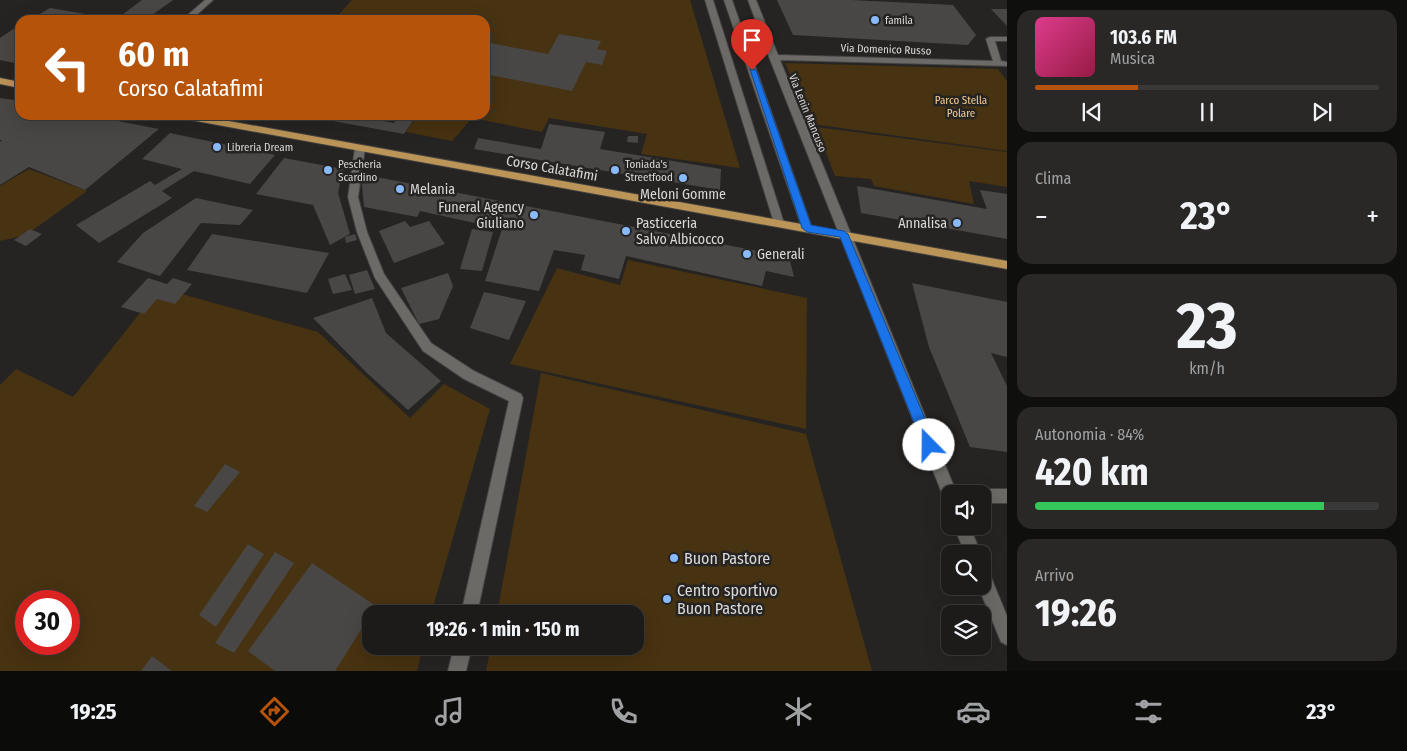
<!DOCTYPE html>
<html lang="it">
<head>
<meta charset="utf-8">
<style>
  :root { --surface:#1c1b1a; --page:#292827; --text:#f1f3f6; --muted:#a0a1a2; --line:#3a3939; --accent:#b45309 }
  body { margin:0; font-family:"Fira Sans Condensed",sans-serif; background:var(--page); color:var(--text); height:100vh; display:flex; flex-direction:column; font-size:19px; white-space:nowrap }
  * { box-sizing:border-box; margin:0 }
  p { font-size:16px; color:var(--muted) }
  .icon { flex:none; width:28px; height:28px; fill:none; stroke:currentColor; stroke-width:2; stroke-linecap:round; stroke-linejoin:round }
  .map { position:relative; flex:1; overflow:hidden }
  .details { display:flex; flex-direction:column; gap:10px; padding:10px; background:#0f0f0e; width:400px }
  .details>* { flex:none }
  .top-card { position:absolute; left:15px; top:15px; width:475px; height:105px; border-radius:15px; box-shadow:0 5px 20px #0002,0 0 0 1px var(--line); background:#b45309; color:#fff; overflow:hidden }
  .buttons { position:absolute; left:941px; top:485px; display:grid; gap:10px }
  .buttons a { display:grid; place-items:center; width:50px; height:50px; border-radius:10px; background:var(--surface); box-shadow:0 5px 20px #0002,0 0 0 1px var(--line); font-size:25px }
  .speed { position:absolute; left:15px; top:590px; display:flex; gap:10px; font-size:25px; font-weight:700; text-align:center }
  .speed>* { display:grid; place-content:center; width:65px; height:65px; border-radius:50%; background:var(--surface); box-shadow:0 5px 20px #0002,0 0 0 1px var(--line); line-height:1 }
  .speed .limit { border:8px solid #d22; background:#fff; color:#111 }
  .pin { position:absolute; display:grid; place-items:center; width:42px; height:42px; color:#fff; margin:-51px -21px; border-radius:50% 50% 50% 0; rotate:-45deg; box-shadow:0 0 5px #0007 }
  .pin .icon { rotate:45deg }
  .me { position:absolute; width:55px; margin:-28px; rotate:338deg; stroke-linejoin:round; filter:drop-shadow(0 0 4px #0008) }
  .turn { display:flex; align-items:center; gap:18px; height:105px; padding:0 20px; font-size:22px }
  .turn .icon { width:65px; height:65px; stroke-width:2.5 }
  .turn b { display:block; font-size:35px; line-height:42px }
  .big { font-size:38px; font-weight:700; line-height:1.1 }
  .details .widget { flex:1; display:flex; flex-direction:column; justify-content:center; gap:8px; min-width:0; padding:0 18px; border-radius:15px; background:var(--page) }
  .details .dial { align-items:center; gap:0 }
  .dial b { font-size:65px; line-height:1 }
  .song { display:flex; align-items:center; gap:15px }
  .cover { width:60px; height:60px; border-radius:8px; background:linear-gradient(135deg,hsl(330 70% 55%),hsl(340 70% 35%)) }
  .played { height:5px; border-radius:2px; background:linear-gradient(90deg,var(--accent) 30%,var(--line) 30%) }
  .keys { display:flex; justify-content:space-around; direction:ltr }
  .heat { display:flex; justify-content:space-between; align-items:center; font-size:28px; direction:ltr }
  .charge { height:8px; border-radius:4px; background:linear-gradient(90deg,#34c759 84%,var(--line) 0) }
  .trip { position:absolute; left:362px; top:605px; width:282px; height:50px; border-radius:15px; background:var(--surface); box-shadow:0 5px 20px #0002,0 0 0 1px var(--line); font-weight:700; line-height:50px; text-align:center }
  .menu { display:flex; height:80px; justify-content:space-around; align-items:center; background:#0b0b0a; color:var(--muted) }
  .menu .icon { width:35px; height:35px }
  .menu .current { color:var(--accent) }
  .menu b { font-size:22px; color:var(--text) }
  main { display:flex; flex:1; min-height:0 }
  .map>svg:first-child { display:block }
  .green { fill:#473211; fill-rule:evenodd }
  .building { fill:#494745 }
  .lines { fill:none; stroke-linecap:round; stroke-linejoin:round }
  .minor-casing { stroke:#444240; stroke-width:2 }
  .major-casing { stroke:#444240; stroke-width:2 }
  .minor { fill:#6c6a67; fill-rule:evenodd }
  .major { fill:#bb9457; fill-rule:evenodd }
  .route { fill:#1a73e8; stroke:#114b97 }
  .poi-dot { fill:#89bafc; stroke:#262422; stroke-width:2 }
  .labels { text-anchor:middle; stroke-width:5; stroke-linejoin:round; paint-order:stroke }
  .far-poi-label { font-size:11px; fill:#dad9d7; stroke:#262422; text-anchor:start }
  .far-street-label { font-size:11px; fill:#dad9d7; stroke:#262422 }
  .far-park-label { font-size:11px; fill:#f6cc90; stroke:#262422 }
  .street-label { font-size:14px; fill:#dad9d7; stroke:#262422 }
  .poi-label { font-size:14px; fill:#dad9d7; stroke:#262422; text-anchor:start }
  .near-poi-label { font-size:16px; fill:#dad9d7; stroke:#262422; text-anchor:start }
</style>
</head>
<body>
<main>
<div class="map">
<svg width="1007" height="671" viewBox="0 0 1007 671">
  <rect width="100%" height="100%" fill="#262422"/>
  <g class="green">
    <path d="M352,0H690L740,168L641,154L647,134L549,118L542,132L472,118L452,141L406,132L418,115H485V20H334Z"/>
    <path d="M785,63L998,69L1007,81V151L812,124Z"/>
    <path d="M816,127L1007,152V187L969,181L974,204L874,186L871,179L835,176Z"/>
    <path d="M29,169L87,191L26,235L0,241V186Z"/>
    <path d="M628,260L807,298L806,429L510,364L557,268L620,285Z"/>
    <path d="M160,288L318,332L410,418L444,384L490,409L431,614H371V646H423L417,671H0V385L16,369L73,397ZM26,601H69V644H26Z"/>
    <path d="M541,373L806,434L872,671H486L491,646H636V614H497Z"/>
  </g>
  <g class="building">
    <path d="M142,0H173L145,20H115Z"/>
    <path d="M777,0H851L953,5L976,35L968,45L793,35Z"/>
    <path d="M50,8L109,18L106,20H30Z"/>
    <path d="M991,9H1007V26Z"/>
    <path d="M15,28L20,29V64L0,60V38Z"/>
    <path d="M559,34L601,41L597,49L607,51L602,65L586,62L572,91L485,74V42L548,54Z"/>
    <path d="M0,98L20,101V115H87L159,129L85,190L29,167L0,185V142L2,140H0Z"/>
    <path d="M300,115H365L363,117L394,123L399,115H417L404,134Z"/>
    <path d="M549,124L605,132L600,149L721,169L720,190L474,149L478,138L541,149Z"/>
    <path d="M170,133L275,155L250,184L194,171L162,191L172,198L99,243L76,225L150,181L155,185L182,169L142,159Z"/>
    <path d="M628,136H638V143L627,142Z"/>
    <path d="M284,158L343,169L338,193L350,234L330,245L313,205L256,194Z"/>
    <path d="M361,174L789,257L794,277L766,271L762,286L626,256L619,279L581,270L585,255L554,250L539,291L485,281L502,229L420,211L417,217L364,207Z"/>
    <path d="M857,186L987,209L980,190L1007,194V239L861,213Z"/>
    <path d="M196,198L253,210L240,225L201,223L160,276L117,262L143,233Z"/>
    <path d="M405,221L410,227L429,221L445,244L394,263L379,231Z"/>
    <path d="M30,229L42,234L26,246L14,240Z"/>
    <path d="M472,229L493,232L482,271L460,269Z"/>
    <path d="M212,234L329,253L307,293L187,270Z"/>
    <path d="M355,234L357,240L346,243L345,237Z"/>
    <path d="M367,270L375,289L355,294L349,275Z"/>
    <path d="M448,273L453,286L439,319L419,324L401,288Z"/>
    <path d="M345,274L352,290L333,294L328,279Z"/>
    <path d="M148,278L167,284L173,278L192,284L175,304L157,299L144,314L121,307Z"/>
    <path d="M912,283L1007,302V357L991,353L1007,386V452L970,447L929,347Z"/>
    <path d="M484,292L526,301L509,340L470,328Z"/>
    <path d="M372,298L386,333L441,381L408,410L367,373L313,318Z"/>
    <path d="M225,464L240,472L207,512L194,506Z"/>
    <path d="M248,544L264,554L216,627L199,615Z"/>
    <path d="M275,552L294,563L234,653L215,643Z"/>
    <path d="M312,563L376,606L335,671H275L248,651Z"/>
    <path d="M152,656L172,671H141Z"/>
  </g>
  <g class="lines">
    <g class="minor-casing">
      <g id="minor">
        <path d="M205,0H213L191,20H182Z"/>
        <path d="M705,0H713L784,223L783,226L779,227L774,223Z"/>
        <path d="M724,0H732L812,228L811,231H803L802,228Z"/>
        <path d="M748,0H756L778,55L993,61L986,39L990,37H1007V41H995L1001,61L1007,62V66L780,60L957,494H950V503L945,501L943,496L769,57Z"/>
        <path d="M360,145L365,148L358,197L367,232L384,274L431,343L474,371L521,394L523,398L477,614H461L509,401L464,379L423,351L375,278L357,232L348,197L355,148Z"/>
        <path d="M982,489H1007V503H982V494H975Z"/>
        <path d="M954,526H970L981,554H965Z"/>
        <path d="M982,568L988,570L1007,616V645L1001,642L978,586H982Z"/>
        <path d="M454,646H472L466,671H448Z"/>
      </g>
    </g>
    <g class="major-casing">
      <g id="major">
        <path d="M0,78L20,82V88L0,84Z"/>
        <path d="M175,115H195L1007,261V269L180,118Z"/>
      </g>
    </g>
    <use href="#minor" class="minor"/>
    <use href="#major" class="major"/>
  </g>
  <path class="route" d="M750,69L756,70L811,225L844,231L848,234L936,445L934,449L929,451L925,449L923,445L840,237L807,232L802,228Z"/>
  <g class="poi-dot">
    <circle cx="875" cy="20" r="5"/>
    <circle cx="217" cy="147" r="5"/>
    <circle cx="328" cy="170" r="5"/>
    <circle cx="615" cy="170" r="5"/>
    <circle cx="683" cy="178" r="5"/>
    <circle cx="400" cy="189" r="5"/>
    <circle cx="534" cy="215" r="5"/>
    <circle cx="957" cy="223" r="5"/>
    <circle cx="626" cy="231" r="5"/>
    <circle cx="747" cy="254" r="5"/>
    <circle cx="674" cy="558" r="5"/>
    <circle cx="667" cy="599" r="5"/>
  </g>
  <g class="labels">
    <g class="far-poi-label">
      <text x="885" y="24">famila</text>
      <text x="227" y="151">Libreria Dream</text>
      <text x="338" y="168">Pescheria<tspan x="338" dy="13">Scardino</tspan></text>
      <text x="625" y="168">Toniada's<tspan x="625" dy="13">Streetfood</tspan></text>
    </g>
    <g class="far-street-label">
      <text transform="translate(886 49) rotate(2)" y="4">Via Domenico Russo</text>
      <text transform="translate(808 113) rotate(68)" y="4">Via Lenin Mancuso</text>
    </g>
    <g class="far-park-label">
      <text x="961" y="104">Parco Stella<tspan x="961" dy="13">Polare</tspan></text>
    </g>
    <g class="street-label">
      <text transform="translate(552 168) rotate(10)" y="5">Corso Calatafimi</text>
    </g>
    <g class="poi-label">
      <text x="410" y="194">Melania</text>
      <text x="683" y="199" text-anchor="middle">Meloni Gomme</text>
      <text x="524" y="212" text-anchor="end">Funeral Agency<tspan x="524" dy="16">Giuliano</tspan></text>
      <text x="636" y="228">Pasticceria<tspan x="636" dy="16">Salvo Albicocco</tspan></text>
      <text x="947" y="228" text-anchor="end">Annalisa</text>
      <text x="757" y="259">Generali</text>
    </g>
    <g class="near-poi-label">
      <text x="684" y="564">Buon Pastore</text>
      <text x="677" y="596">Centro sportivo<tspan x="677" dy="18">Buon Pastore</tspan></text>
    </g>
  </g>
</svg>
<div class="buttons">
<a><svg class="icon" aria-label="sound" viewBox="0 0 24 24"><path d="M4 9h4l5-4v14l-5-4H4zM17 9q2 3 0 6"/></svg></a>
<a><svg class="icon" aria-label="search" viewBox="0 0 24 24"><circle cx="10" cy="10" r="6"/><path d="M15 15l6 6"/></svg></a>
<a><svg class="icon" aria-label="layers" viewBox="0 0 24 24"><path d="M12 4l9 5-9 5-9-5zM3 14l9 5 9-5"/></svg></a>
</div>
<div class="speed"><div class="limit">30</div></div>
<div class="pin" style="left:752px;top:70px;background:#d93025"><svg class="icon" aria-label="arrive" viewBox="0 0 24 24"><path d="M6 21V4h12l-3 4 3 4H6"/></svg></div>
<svg class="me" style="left:929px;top:445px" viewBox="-20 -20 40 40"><circle r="19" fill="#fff"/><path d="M0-13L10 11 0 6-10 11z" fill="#1a73e8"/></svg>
<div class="trip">19:26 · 1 min · 150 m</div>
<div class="top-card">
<div class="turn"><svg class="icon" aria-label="left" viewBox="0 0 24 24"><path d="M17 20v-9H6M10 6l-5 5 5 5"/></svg><div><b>60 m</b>Corso Calatafimi</div></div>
</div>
</div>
<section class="details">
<div class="widget">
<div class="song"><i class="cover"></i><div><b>103.6 FM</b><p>Musica</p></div></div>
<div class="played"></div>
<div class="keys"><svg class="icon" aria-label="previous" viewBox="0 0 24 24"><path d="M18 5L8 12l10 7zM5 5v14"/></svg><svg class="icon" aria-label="pause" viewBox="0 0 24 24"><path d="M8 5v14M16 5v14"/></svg><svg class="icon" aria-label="next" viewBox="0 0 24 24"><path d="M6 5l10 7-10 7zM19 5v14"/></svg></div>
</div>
<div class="widget"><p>Clima</p>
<div class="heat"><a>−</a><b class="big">23°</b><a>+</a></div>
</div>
<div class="widget dial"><b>23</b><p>km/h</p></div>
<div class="widget"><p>Autonomia · 84%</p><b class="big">420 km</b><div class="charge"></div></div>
<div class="widget"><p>Arrivo</p><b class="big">19:26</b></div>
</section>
</main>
<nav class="menu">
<b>19:25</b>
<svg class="icon current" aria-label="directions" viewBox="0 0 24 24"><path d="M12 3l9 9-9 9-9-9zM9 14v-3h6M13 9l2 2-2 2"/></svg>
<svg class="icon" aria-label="music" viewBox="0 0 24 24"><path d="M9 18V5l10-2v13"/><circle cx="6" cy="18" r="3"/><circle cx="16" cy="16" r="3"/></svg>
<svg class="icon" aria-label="phone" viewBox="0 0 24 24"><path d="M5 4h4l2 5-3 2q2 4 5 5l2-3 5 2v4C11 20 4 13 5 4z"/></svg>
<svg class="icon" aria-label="climate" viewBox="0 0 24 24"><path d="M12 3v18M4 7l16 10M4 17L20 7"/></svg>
<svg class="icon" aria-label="car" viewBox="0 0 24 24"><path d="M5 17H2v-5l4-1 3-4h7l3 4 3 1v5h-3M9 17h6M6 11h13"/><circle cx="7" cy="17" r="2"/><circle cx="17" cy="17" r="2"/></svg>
<svg class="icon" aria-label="filters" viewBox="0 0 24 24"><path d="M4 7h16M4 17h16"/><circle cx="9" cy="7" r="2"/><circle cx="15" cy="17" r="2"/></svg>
<b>23°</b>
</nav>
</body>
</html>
